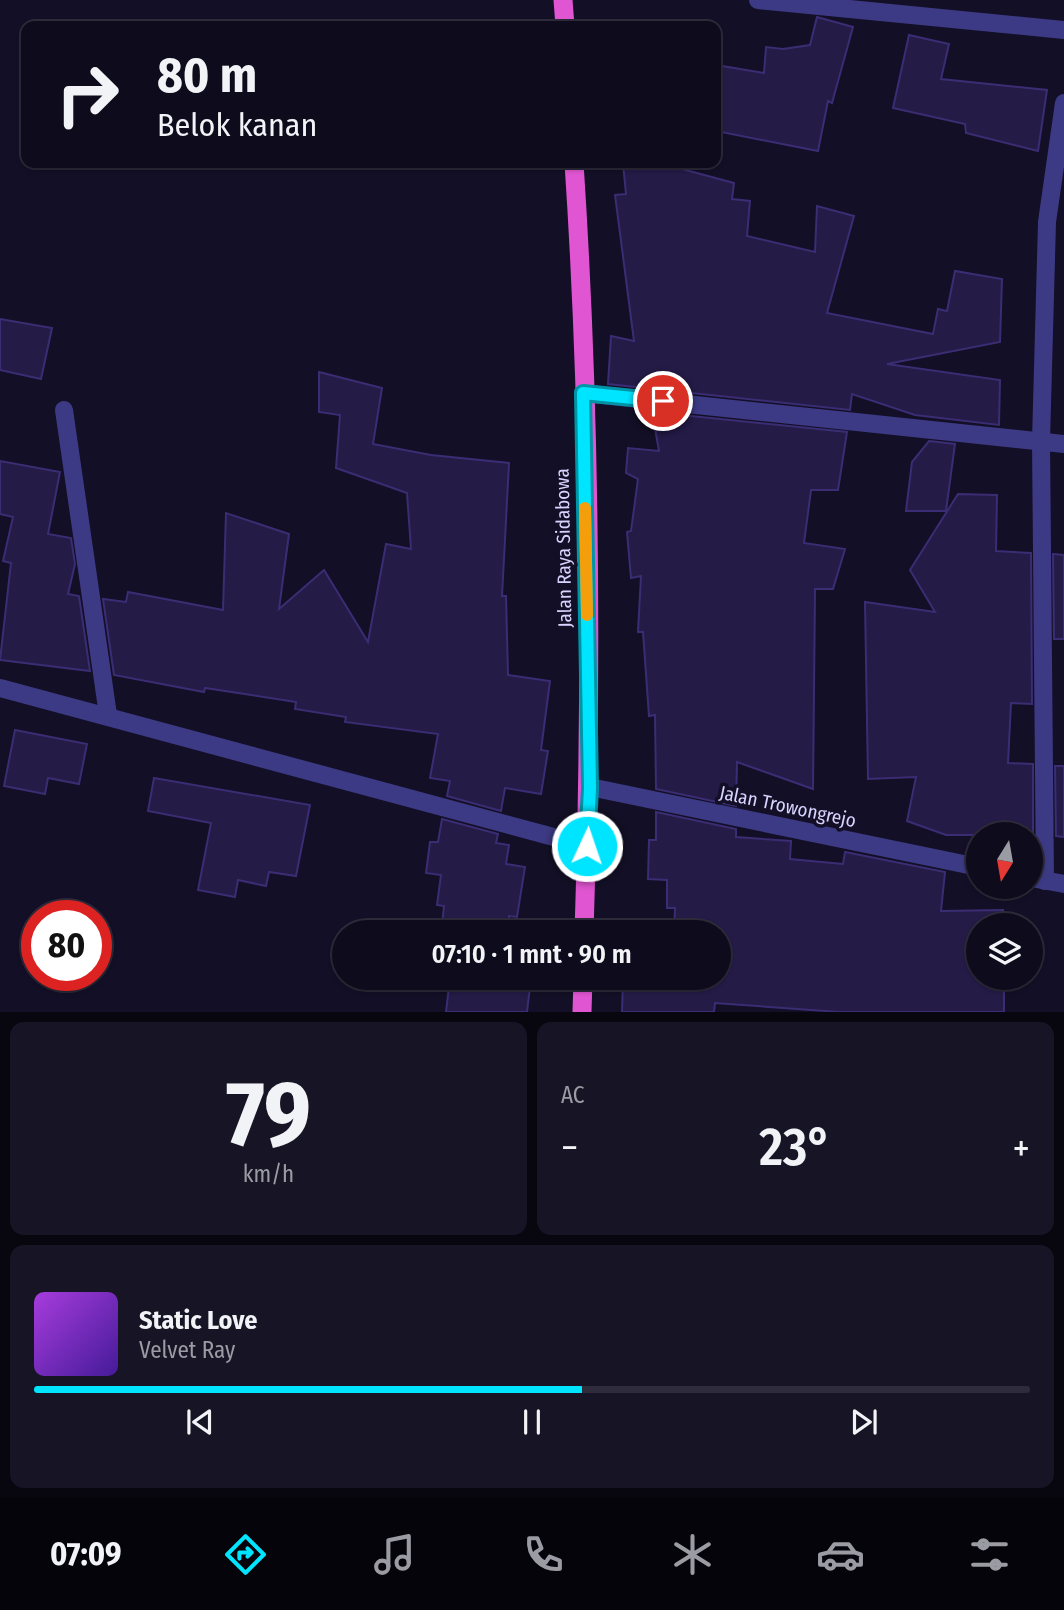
<!DOCTYPE html>
<html lang="id">
<head>
<meta charset="utf-8">
<style>
  :root { --surface:#0e0b1c; --page:#171425; --text:#f1f3f6; --muted:#9b9ba3; --line:#2e2b3b; --accent:#00e5ff }
  body { margin:0; font-family:"Fira Sans Condensed",sans-serif; background:var(--page); color:var(--text); height:100vh; display:flex; flex-direction:column; font-size:26px; white-space:nowrap }
  * { box-sizing:border-box; margin:0 }
  p { font-size:23px; color:var(--muted) }
  .icon { flex:none; width:38px; height:38px; fill:none; stroke:currentColor; stroke-width:2; stroke-linecap:round; stroke-linejoin:round }
  .map { position:relative; height:1012px; overflow:hidden }
  .drawer { display:flex; flex-direction:column; gap:10px; padding:10px; background:#08060f; flex:1 }
  .drawer>* { flex:none }
  .top-card { position:absolute; left:21px; top:21px; width:700px; height:147px; border-radius:14px; box-shadow:0 2px 5px #0004,0 0 0 2px var(--line); background:#0e0b1c; color:var(--text); overflow:hidden }
  .needle { width:46px; rotate:191deg }
  .buttons { position:absolute; left:966px; top:822px; display:grid; gap:14px }
  .buttons a { display:grid; place-items:center; width:77px; height:77px; border-radius:50%; background:var(--surface); box-shadow:0 2px 5px #0004,0 0 0 2px var(--line); font-size:35px }
  .speed { position:absolute; left:21px; top:900px; display:flex; gap:14px; font-size:35px; font-weight:700; text-align:center }
  .speed>* { display:grid; place-content:center; width:91px; height:91px; border-radius:50%; background:var(--surface); box-shadow:0 2px 5px #0004,0 0 0 2px var(--line); line-height:1 }
  .speed .limit { border:10px solid #d22; background:#fff; color:#111 }
  .pin { position:absolute; display:grid; place-items:center; width:60px; height:60px; color:#fff; margin:-30px; border:4px solid #fff; border-radius:50%; box-shadow:0 2px 7px #0007 }
  .me { position:absolute; width:77px; margin:-38px; rotate:3deg; stroke-linejoin:round; filter:drop-shadow(0 0 5px #0008) }
  .turn { display:flex; align-items:center; gap:24px; height:147px; padding:0 21px; font-size:32px }
  .turn .icon { width:91px; height:91px; stroke-width:2.5 }
  .turn b { display:block; font-size:49px; line-height:60px }
  .big { font-size:52px; font-weight:600; line-height:1.1 }
  .drawer .tile { flex:1; display:flex; flex-direction:column; justify-content:center; gap:10px; min-width:0; padding:0 24px; border-radius:14px; background:var(--page) }
  .drawer .dial { align-items:center; gap:0 }
  .dial b { font-size:91px; line-height:1 }
  .song { display:flex; align-items:center; gap:21px }
  .cover { width:84px; height:84px; border-radius:10px; background:linear-gradient(135deg,hsl(280 70% 55%),hsl(260 70% 35%)) }
  .played { height:7px; border-radius:4px; background:linear-gradient(90deg,var(--accent) 55%,var(--line) 55%) }
  .keys { display:flex; justify-content:space-around; direction:ltr }
  .heat { display:flex; justify-content:space-between; align-items:center; font-size:38px; direction:ltr }
  .drawer .tiles { flex:1; display:grid; gap:10px; grid-template-columns:1fr 1fr }
  .tile:last-child { grid-column:span 2 }
  .trip { position:absolute; left:332px; top:920px; width:399px; height:70px; border-radius:35px; background:var(--surface); box-shadow:0 2px 5px #0004,0 0 0 2px var(--line); font-weight:600; line-height:70px; text-align:center }
  .tabs { display:flex; height:112px; justify-content:space-around; align-items:center; background:#06040b; color:var(--muted) }
  .tabs .icon { width:49px; height:49px }
  .tabs .active { color:var(--accent) }
  .tabs b { font-size:32px; color:var(--text) }
  .map>svg:first-child { display:block }
  .building { fill:#241b47; stroke:#3b2d73; stroke-width:2 }
  .lines { fill:none; stroke-linecap:round; stroke-linejoin:round }
  .minor { stroke:#3d3a85; stroke-width:18 }
  .trunk { stroke:#e055d1; stroke-width:19 }
  .route-casing { stroke:#0095a6; stroke-width:18 }
  .route { stroke:#00e5ff; stroke-width:12 }
  .slow { stroke:#f59e0b; stroke-width:12 }
  .labels { text-anchor:middle; stroke-width:7; stroke-linejoin:round; paint-order:stroke }
  .street-label { font-size:19px; fill:#d9d4ff; stroke:#130f26 }
</style>
</head>
<body>
<div class="map">
<svg width="1064" height="1012" viewBox="0 0 1064 1012">
  <rect width="100%" height="100%" fill="#130f26"/>
  <g class="building">
    <path d="M817,17L853,27L832,103L828,101L818,151L716,131V65L764,73L766,47L783,49L810,45Z"/>
    <path d="M909,35L949,44L941,79L1047,90L1038,151L966,133L965,124L893,108Z"/>
    <path d="M623,163H660L734,183L732,199L750,201L747,236L815,252L817,206L854,216L827,313L933,334L938,309L947,311L955,271L1002,279L1000,342L887,364L1000,380L999,425L915,415L852,394L850,410L608,384L611,336L634,341L615,195L626,194Z"/>
    <path d="M0,319L52,328L41,379L0,370Z"/>
    <path d="M319,372L382,388L373,444L431,455L509,463L502,596H506L508,675L550,681L541,750L548,751L541,794L505,788L501,811L447,796L450,781L430,778L438,734L345,722L346,717L295,709L296,702L205,688L204,692L114,675L103,599L126,602L128,592L223,610L226,513L289,534L279,609L324,570L368,642L386,544L411,549L407,493L336,468L340,415L319,412Z"/>
    <path d="M652,412L847,432L838,490H811L804,543L845,549L833,589H815L813,789L737,762L736,806L656,789L655,715L649,716L643,632H638L641,576L631,578L627,532L631,531L638,479L626,473L628,448L659,451Z"/>
    <path d="M929,441L955,444L946,511H906L912,462Z"/>
    <path d="M0,461L60,472L48,534L71,538L75,564L68,594L79,596L90,671L0,660L11,563L3,561L13,517L0,514Z"/>
    <path d="M958,494L997,495L996,551L1031,553L1032,704L1011,703L1008,763L1033,764V835H946L907,821L916,777L868,779L865,602L935,612L910,570Z"/>
    <path d="M1053,554L1064,555V639H1054Z"/>
    <path d="M15,730L87,744L79,784L48,778L45,794L4,786Z"/>
    <path d="M1055,766H1064V837L1056,836Z"/>
    <path d="M154,778L310,805L296,876L269,872L266,886L238,880L235,897L198,890L211,823L148,811Z"/>
    <path d="M656,812L736,829V837L791,841L790,859L843,864L845,852L945,872L941,911L1003,910V926H978V978H1004V1012H839L715,1003L714,1012H622L623,978H719V933H674L675,908H667V880L648,879L649,840H656Z"/>
    <path d="M442,819L498,834L496,843L509,845L506,864L525,867L517,917L509,916L507,933H441L444,906L437,905L441,875L426,873L430,842H438Z"/>
    <path d="M450,978H531L527,1012H446Z"/>
  </g>
  <g class="lines">
    <g class="minor">
      <path d="M758,0L1064,30"/>
      <path d="M583,393L1064,444"/>
      <path d="M64,410L108,715"/>
      <path d="M0,688L587,846"/>
      <path d="M590,787L978,867"/>
      <path d="M1031,878L1064,884"/>
      <path d="M1045,881L1041,441L1047,222L1064,103"/>
    </g>
    <g class="trunk">
      <path d="M563,0L565,26"/>
      <path d="M574,163C591,418 592,677 584,933"/>
      <path d="M582,1012L583,978"/>
    </g>
  </g>
  <g class="lines">
    <g class="route-casing">
      <path id="route" d="M587,846L590,788L583,393L663,401"/>
    </g>
    <use href="#route" class="route"/>
    <path class="slow" d="M585,508L587,615"/>
  </g>
  <g class="labels">
    <g class="street-label">
      <text transform="translate(563 548) rotate(-91)" y="7">Jalan Raya Sidabowa</text>
      <text transform="translate(788 806) rotate(12)" y="7">Jalan Trowongrejo</text>
    </g>
  </g>
</svg>
<div class="buttons">
<a><svg class="needle" viewBox="-14 -14 28 28"><path d="M0-13l5 13h-10z" fill="#e53935"/><path d="M0 13l5-13h-10z" fill="#9b9ba3"/></svg></a>
<a><svg class="icon" aria-label="layers" viewBox="0 0 24 24"><path d="M12 4l9 5-9 5-9-5zM3 14l9 5 9-5"/></svg></a>
</div>
<div class="speed"><div class="limit">80</div></div>
<div class="pin" style="left:663px;top:401px;background:#d93025"><svg class="icon" aria-label="arrive" viewBox="0 0 24 24"><path d="M6 21V4h12l-3 4 3 4H6"/></svg></div>
<svg class="me" style="left:587px;top:846px" viewBox="-20 -20 40 40"><circle r="17" fill="#00e5ff" stroke="#fff" stroke-width="3"/><path d="M0-11L8 9 0 5-8 9z" fill="#fff"/></svg>
<div class="trip">07:10 · 1 mnt · 90 m</div>
<div class="top-card">
<div class="turn"><svg class="icon" aria-label="right" viewBox="0 0 24 24"><path d="M7 20v-9h11M14 6l5 5-5 5"/></svg><div><b>80 m</b>Belok kanan</div></div>
</div>
</div>
<section class="drawer">
<div class="tiles">
<div class="tile dial"><b>79</b><p>km/h</p></div>
<div class="tile"><p>AC</p>
<div class="heat"><a>−</a><b class="big">23°</b><a>+</a></div>
</div>
<div class="tile">
<div class="song"><i class="cover"></i><div><b>Static Love</b><p>Velvet Ray</p></div></div>
<div class="played"></div>
<div class="keys"><svg class="icon" aria-label="previous" viewBox="0 0 24 24"><path d="M18 5L8 12l10 7zM5 5v14"/></svg><svg class="icon" aria-label="pause" viewBox="0 0 24 24"><path d="M8 5v14M16 5v14"/></svg><svg class="icon" aria-label="next" viewBox="0 0 24 24"><path d="M6 5l10 7-10 7zM19 5v14"/></svg></div>
</div>
</div>
</section>
<nav class="tabs">
<b>07:09</b>
<svg class="icon active" aria-label="directions" viewBox="0 0 24 24"><path d="M12 3l9 9-9 9-9-9zM9 14v-3h6M13 9l2 2-2 2"/></svg>
<svg class="icon" aria-label="music" viewBox="0 0 24 24"><path d="M9 18V5l10-2v13"/><circle cx="6" cy="18" r="3"/><circle cx="16" cy="16" r="3"/></svg>
<svg class="icon" aria-label="phone" viewBox="0 0 24 24"><path d="M5 4h4l2 5-3 2q2 4 5 5l2-3 5 2v4C11 20 4 13 5 4z"/></svg>
<svg class="icon" aria-label="climate" viewBox="0 0 24 24"><path d="M12 3v18M4 7l16 10M4 17L20 7"/></svg>
<svg class="icon" aria-label="car" viewBox="0 0 24 24"><path d="M5 17H2v-5l4-1 3-4h7l3 4 3 1v5h-3M9 17h6M6 11h13"/><circle cx="7" cy="17" r="2"/><circle cx="17" cy="17" r="2"/></svg>
<svg class="icon" aria-label="filters" viewBox="0 0 24 24"><path d="M4 7h16M4 17h16"/><circle cx="9" cy="7" r="2"/><circle cx="15" cy="17" r="2"/></svg>
</nav>
</body>
</html>
